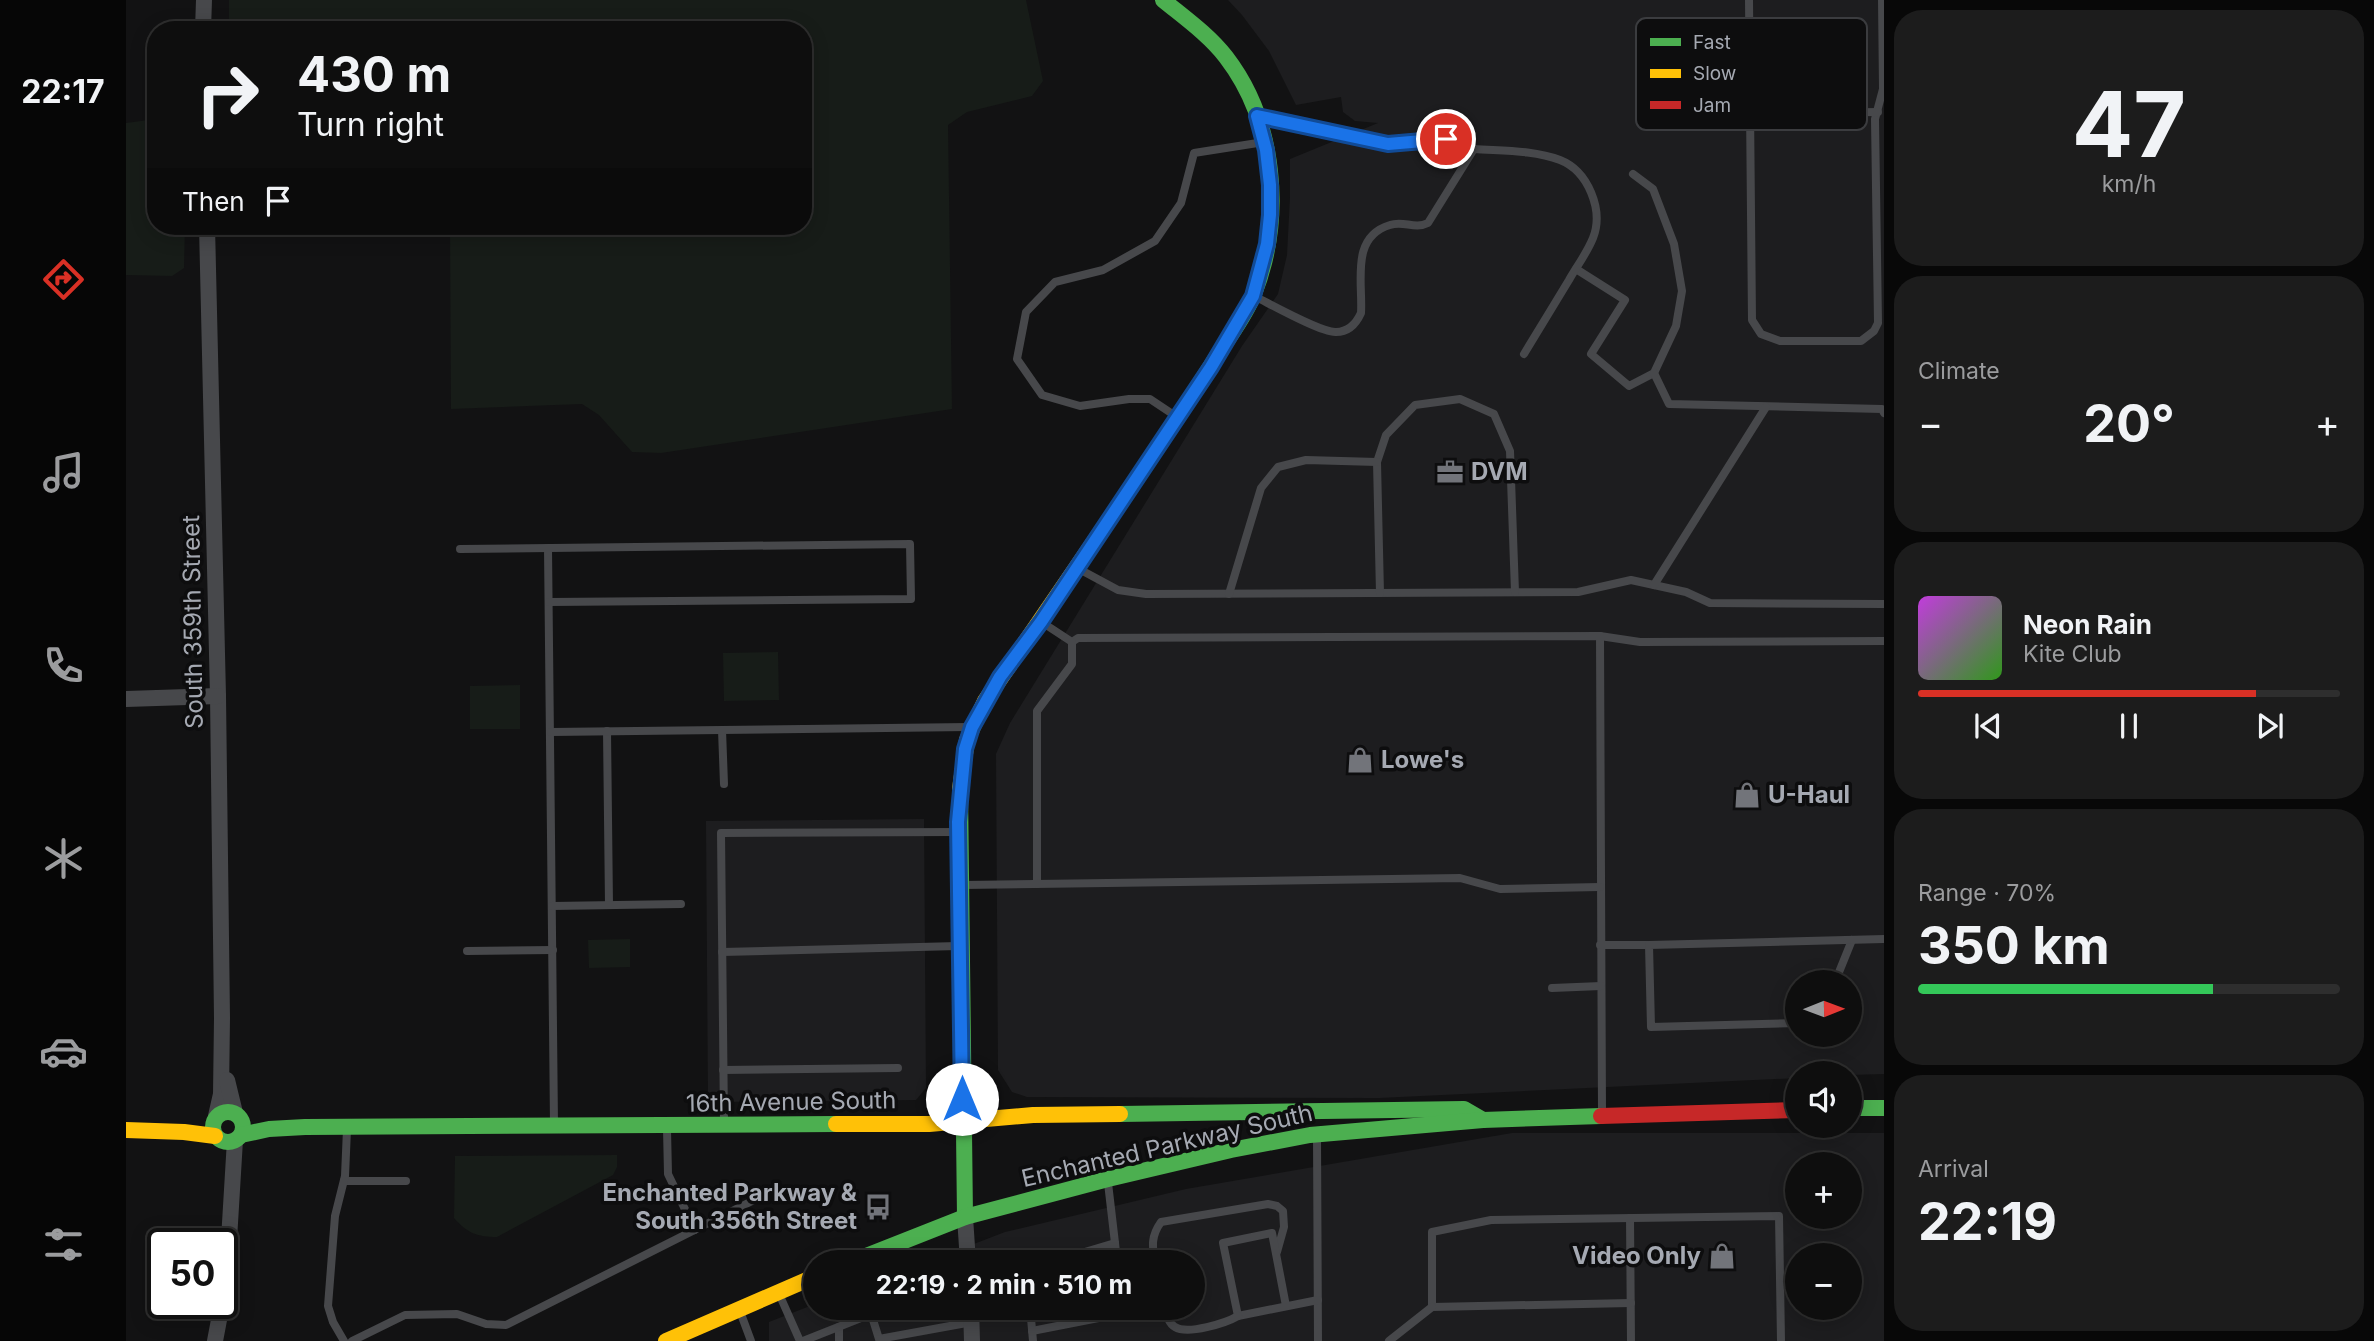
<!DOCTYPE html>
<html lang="en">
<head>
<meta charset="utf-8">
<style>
  :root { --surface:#0e0e0e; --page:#1c1c1c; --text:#f1f3f6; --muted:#9b9c9e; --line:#2e2e2e; --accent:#d93025 }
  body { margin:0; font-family:Inter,sans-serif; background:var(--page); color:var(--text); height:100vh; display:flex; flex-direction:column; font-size:26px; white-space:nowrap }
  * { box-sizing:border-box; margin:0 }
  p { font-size:23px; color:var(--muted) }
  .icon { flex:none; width:38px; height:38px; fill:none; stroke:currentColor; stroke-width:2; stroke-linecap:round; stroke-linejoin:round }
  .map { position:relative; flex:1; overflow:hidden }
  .sheet { display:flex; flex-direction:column; gap:10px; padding:10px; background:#080808; width:490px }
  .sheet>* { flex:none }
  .guide { position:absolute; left:21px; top:21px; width:665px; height:214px; border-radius:28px; box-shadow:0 4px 18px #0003,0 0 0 2px var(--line); background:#0e0e0e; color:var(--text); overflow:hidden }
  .needle { width:46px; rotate:89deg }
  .buttons { position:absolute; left:1659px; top:970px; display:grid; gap:14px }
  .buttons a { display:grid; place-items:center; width:77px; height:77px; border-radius:50%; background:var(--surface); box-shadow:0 4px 18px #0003,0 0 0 2px var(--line); font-size:35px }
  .speed { position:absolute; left:21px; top:1228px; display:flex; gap:14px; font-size:35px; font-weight:700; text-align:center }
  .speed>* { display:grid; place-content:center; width:91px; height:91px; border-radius:50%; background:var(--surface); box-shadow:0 4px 18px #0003,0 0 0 2px var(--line); line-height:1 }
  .speed .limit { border:4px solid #111; border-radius:10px; background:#fff; color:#111 }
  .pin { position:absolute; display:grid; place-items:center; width:60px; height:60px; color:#fff; margin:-30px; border:4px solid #fff; border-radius:50%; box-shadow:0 2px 7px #0007 }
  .me { position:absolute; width:77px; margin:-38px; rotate:0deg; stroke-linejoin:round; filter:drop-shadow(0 0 5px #0008) }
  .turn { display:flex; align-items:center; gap:24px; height:147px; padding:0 35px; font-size:32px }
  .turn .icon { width:91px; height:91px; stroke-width:2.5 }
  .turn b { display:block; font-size:49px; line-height:60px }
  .then { display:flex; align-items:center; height:66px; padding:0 35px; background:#0003; gap:14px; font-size:26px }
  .big { font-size:52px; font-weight:700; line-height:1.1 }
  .sheet .card { flex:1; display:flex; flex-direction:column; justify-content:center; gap:10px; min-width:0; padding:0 24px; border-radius:28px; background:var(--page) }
  .sheet .dial { align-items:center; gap:0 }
  .dial b { font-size:91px; line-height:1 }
  .song { display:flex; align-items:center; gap:21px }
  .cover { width:84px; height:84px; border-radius:10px; background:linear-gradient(135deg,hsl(290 70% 55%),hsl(110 70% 35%)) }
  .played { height:7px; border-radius:4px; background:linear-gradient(90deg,var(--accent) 80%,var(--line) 80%) }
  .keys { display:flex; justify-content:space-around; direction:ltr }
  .heat { display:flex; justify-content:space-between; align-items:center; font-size:38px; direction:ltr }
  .charge { height:10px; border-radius:5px; background:linear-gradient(90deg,#34c759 70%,var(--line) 0) }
  .trip { position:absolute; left:677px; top:1250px; width:402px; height:70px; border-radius:35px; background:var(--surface); box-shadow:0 4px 18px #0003,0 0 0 2px var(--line); font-weight:700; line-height:70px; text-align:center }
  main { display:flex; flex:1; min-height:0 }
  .tab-bar { display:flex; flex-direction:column; width:126px; justify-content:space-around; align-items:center; background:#060606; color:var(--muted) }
  .tab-bar .icon { width:49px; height:49px }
  .tab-bar .active { color:var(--accent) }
  .tab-bar b { font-size:32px; color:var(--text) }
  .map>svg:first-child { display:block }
  .built { fill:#1d1d1f; fill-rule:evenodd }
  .green { fill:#171c18 }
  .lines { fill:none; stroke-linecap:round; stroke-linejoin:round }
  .lane { stroke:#47484b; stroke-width:8 }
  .street { stroke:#47484b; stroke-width:16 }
  .fast { stroke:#4caf50; stroke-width:16 }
  .slow { stroke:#ffc107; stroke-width:16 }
  .jam { stroke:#c62828; stroke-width:16 }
  .route-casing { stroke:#114b97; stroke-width:18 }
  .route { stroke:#1a73e8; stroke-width:12 }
  .labels { text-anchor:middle; stroke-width:7; stroke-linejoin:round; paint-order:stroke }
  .poi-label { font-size:24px; font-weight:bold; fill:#a5a9b2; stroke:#0d0d0e; text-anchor:start }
  .street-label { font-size:24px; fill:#a5a9b2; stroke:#0d0d0e }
  .key { fill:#0d0d0e; stroke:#3b3c3f; stroke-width:2 }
  .key-label { font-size:19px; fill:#a5a9b2 }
</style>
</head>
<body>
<main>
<nav class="tab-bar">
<b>22:17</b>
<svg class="icon active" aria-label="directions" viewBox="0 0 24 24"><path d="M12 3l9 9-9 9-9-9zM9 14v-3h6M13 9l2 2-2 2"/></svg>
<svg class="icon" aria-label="music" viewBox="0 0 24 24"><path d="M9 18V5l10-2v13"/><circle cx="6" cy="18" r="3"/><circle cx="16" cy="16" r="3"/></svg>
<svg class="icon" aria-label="phone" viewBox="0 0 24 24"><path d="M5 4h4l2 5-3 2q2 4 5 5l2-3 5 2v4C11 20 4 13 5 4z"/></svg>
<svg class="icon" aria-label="climate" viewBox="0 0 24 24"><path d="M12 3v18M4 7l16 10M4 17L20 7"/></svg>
<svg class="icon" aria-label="car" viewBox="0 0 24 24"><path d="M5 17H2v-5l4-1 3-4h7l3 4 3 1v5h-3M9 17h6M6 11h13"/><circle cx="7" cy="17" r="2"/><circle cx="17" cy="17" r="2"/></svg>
<svg class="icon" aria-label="filters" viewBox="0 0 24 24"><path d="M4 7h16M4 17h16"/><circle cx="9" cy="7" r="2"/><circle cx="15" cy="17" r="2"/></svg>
</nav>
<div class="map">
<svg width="1758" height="1341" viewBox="0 0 1758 1341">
  <rect width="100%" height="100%" fill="#121213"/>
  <g class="built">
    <path d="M1102,0H1758V1074L1724,1075V1073H1671V1078L1253,1098L901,1097L886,1092L872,1070L870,754L884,723L1116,346L1152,294L1161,255L1164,197V159L1252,123L1229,121L1217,112L1215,97L1170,105L1143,51L1116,15ZM1671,982H1724V1034H1671Z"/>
    <path d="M798,819L800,1088L790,1100L582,1102L580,821Z"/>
    <path d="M1386,1133H1758V1341H643V1322L689,1304L690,1307H1068V1262H801L879,1232L1060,1189ZM1671,1164H1724V1216H1671ZM1671,1255H1724V1307H1671Z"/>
  </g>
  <g class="green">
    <path d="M103,0H900L917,81L906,96L841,112L822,125L826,409L535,453L506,452L473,415L456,404L325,409L324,226H677V30H103Z"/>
    <path d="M30,119V226H59L58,268L46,276L0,275V123Z"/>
    <path d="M652,652L653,700L598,701L597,653Z"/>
    <path d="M394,685V729H344V686Z"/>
    <path d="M504,939V967L463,968L462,940Z"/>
    <path d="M491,1155V1167L487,1175L371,1237C351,1237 341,1233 328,1218L329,1156Z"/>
  </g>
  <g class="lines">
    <g class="lane">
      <path d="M1623,0L1626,320L1635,334L1654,341H1735L1748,331L1752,323L1749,119L1757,89L1756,0"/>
      <path d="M1624,114L1752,112"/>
      <path d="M1136,117L1262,144L1320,139L1348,149"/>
      <path d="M1450,269L1499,300L1465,354L1503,386L1528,373L1550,326L1556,291L1548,244L1527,189L1507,174"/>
      <path d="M1130,297C1146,305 1196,333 1210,332C1223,332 1230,324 1235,313C1237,282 1224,237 1264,225C1278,220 1288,230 1302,223L1348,149C1376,151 1408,150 1434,160C1462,171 1478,210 1467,238C1461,253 1451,266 1443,280C1428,305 1413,329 1398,354"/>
      <path d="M1528,373L1543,404L1756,409L1758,413"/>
      <path d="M1048,415L1024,399H1003L954,406L916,395L891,359L900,312L929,282L977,270L1029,241L1055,203L1068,153L1138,142"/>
      <path d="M422,548L428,1124"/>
      <path d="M334,549L784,544L785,599L423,602"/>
      <path d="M953,569L992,590L1020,594L1452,592L1505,580L1560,592L1584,603L1758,604"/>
      <path d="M1528,585L1640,407"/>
      <path d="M1254,593L1251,462L1260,435L1289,405L1334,399L1368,414L1384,451L1389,592"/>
      <path d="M1103,594L1135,488L1152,467L1180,460L1251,462"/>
      <path d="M1474,636L1476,1113"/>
      <path d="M946,642L952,638L1474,636L1514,642L1758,641"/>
      <path d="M596,730L598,784"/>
      <path d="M481,731L483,905"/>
      <path d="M425,732L843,727"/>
      <path d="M911,884V711L946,664V642L917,623"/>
      <path d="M837,885L1334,878L1374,889L1474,887"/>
      <path d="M426,906L555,904"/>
      <path d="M1474,945H1523"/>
      <path d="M341,951L427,950"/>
      <path d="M596,952L832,946"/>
      <path d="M1709,982L1726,940"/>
      <path d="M1426,988L1475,986"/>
      <path d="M1671,1023L1525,1027L1523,945L1758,939"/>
      <path d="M597,1070L772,1068"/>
      <path d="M598,1122L595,833L833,832"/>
      <path d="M541,1129L542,1174L569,1230"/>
      <path d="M1191,1137L1192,1341"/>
      <path d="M218,1181H280"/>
      <path d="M982,1183L989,1243"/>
      <path d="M1504,1218L1505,1341"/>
      <path d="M925,1262L989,1243L991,1262"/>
      <path d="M1029,1262C1026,1246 1025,1236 1035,1222L1142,1204L1151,1206L1157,1211L1158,1227L1151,1252"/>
      <path d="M654,1296L674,1341"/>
      <path d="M1505,1303L1306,1307V1232L1365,1220L1653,1216L1655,1341"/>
      <path d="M1160,1306L1146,1233L1097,1243L1112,1316L1192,1300"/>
      <path d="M743,1307L753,1339L846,1322"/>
      <path d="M904,1307L907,1341"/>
      <path d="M1039,1307C1041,1315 1042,1323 1049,1327C1062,1335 1100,1323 1112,1316"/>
      <path d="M615,1314L625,1341"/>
      <path d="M713,1327V1341"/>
      <path d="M906,1331L998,1313L997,1307"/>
      <path d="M218,1341L207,1322L202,1306L209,1216L219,1176L221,1129"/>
      <path d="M226,1341L279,1315L331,1314L360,1324L380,1325L634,1197"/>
      <path d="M677,1341L745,1314"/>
      <path d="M1263,1341L1306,1307"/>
    </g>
    <g class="street">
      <path d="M77,30L78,0"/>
      <path d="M81,226L92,696L96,1018L95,1094L90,1116"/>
      <path d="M0,699L92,696"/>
      <path d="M101,1080L109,1113"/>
      <path d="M839,1217L842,1262"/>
      <path d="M96,1300L102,1256L109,1140"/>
      <path d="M845,1307L846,1341"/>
      <path d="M89,1341L96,1304"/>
    </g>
    <g class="fast">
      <path d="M1000,495C1031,448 1063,401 1093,353C1105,334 1120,315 1128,294C1158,218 1150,122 1100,57C1083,35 1059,18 1037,0"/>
      <path d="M834,789L839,1217"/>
      <path d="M1724,1108H1758"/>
      <circle cx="102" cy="1127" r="15"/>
      <path d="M994,1114L1338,1109L1357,1120"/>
      <path d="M115,1135L143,1129L179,1127L710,1124"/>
      <path d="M725,1262L839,1217L982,1179L1105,1150L1184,1135L1357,1120L1475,1116"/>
    </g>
    <g class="slow">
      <path d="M834,789L841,740L859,701L1000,495"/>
      <path d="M710,1124H803L907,1115L994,1114"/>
      <path d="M0,1130L58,1132L89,1136"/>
      <path d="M540,1341L690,1276"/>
    </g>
    <path class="jam" d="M1475,1116L1671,1110"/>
  </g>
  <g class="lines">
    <g class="route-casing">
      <path id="route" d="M836,1099L832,822L839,749L846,727L874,677L915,622L1085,367L1127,296L1141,244L1144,215V185L1140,150L1131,116L1262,144L1320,139"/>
    </g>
    <use href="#route" class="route"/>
  </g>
  <defs>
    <g id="office-bare" transform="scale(2.1)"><path d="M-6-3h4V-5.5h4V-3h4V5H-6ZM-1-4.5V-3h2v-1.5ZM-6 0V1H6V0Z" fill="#72747a" stroke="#0d0d0e" stroke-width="2.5" paint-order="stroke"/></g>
    <g id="shop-bare" transform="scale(2.1)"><path d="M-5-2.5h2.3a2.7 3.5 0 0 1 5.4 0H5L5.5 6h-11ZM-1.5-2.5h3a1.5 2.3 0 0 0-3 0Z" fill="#72747a" stroke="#0d0d0e" stroke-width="2.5" paint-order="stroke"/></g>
    <g id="bus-bare" transform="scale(2.1)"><path d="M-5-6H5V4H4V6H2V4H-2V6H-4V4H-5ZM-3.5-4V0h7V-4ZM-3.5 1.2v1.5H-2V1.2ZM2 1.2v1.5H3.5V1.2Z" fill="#72747a" stroke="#0d0d0e" stroke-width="2.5" paint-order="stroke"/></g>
  </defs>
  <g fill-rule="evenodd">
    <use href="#office-bare" x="1324" y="472"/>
    <use href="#shop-bare" x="1234" y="760"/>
    <use href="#shop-bare" x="1621" y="795"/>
    <use href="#bus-bare" x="752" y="1207"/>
    <use href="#shop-bare" x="1596" y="1256"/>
  </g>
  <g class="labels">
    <g class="poi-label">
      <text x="1345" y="480">DVM</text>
      <text x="1255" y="768">Lowe's</text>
      <text x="1642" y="803">U-Haul</text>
      <text x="731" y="1201" text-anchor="end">Enchanted Parkway &amp;<tspan x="731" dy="28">South 356th Street</tspan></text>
      <text x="1575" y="1264" text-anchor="end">Video Only</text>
    </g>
    <g class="street-label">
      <text transform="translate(67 622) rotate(-91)" y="8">South 359th Street</text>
      <text transform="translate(665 1102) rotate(-1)" y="8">16th Avenue South</text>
      <text transform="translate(1041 1146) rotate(-13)" y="8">Enchanted Parkway South</text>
    </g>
  </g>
  <rect x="1510" y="18" width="231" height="112" rx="10" class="key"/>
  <rect x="1524" y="38" width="31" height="8" fill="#4caf50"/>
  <rect x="1524" y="69" width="31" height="9" fill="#ffc107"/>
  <rect x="1524" y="101" width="31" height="8" fill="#c62828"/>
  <g class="key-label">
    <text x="1567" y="49">Fast</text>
    <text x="1567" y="80">Slow</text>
    <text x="1567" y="112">Jam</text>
  </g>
</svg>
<div class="buttons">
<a><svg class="needle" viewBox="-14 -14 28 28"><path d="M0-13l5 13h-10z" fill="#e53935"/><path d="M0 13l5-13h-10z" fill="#9b9c9e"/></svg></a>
<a><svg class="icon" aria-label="sound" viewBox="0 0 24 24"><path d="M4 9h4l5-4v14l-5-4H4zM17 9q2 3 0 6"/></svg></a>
<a>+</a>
<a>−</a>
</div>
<div class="speed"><div class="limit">50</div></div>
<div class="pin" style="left:1320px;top:139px;background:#d93025"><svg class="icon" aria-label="arrive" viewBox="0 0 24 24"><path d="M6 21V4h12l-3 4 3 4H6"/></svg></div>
<svg class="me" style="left:836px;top:1099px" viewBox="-20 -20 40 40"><circle r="19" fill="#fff"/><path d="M0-13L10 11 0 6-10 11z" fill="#1a73e8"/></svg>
<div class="trip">22:19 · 2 min · 510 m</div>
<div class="guide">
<div class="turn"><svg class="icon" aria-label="right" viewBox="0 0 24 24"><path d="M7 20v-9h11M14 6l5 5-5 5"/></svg><div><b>430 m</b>Turn right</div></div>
<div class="then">Then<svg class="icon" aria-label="arrive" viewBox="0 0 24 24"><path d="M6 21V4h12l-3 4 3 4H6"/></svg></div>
</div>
</div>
<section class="sheet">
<div class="card dial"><b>47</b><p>km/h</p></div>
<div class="card"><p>Climate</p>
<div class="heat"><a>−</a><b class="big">20°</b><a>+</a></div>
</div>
<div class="card">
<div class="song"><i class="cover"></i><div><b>Neon Rain</b><p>Kite Club</p></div></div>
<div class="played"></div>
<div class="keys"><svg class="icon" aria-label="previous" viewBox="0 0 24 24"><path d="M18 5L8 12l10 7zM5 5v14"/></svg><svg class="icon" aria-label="pause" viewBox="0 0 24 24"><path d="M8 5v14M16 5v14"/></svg><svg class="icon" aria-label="next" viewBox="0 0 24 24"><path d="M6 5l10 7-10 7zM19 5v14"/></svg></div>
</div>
<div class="card"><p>Range · 70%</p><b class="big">350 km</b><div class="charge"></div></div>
<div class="card"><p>Arrival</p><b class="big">22:19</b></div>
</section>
</main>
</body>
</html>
